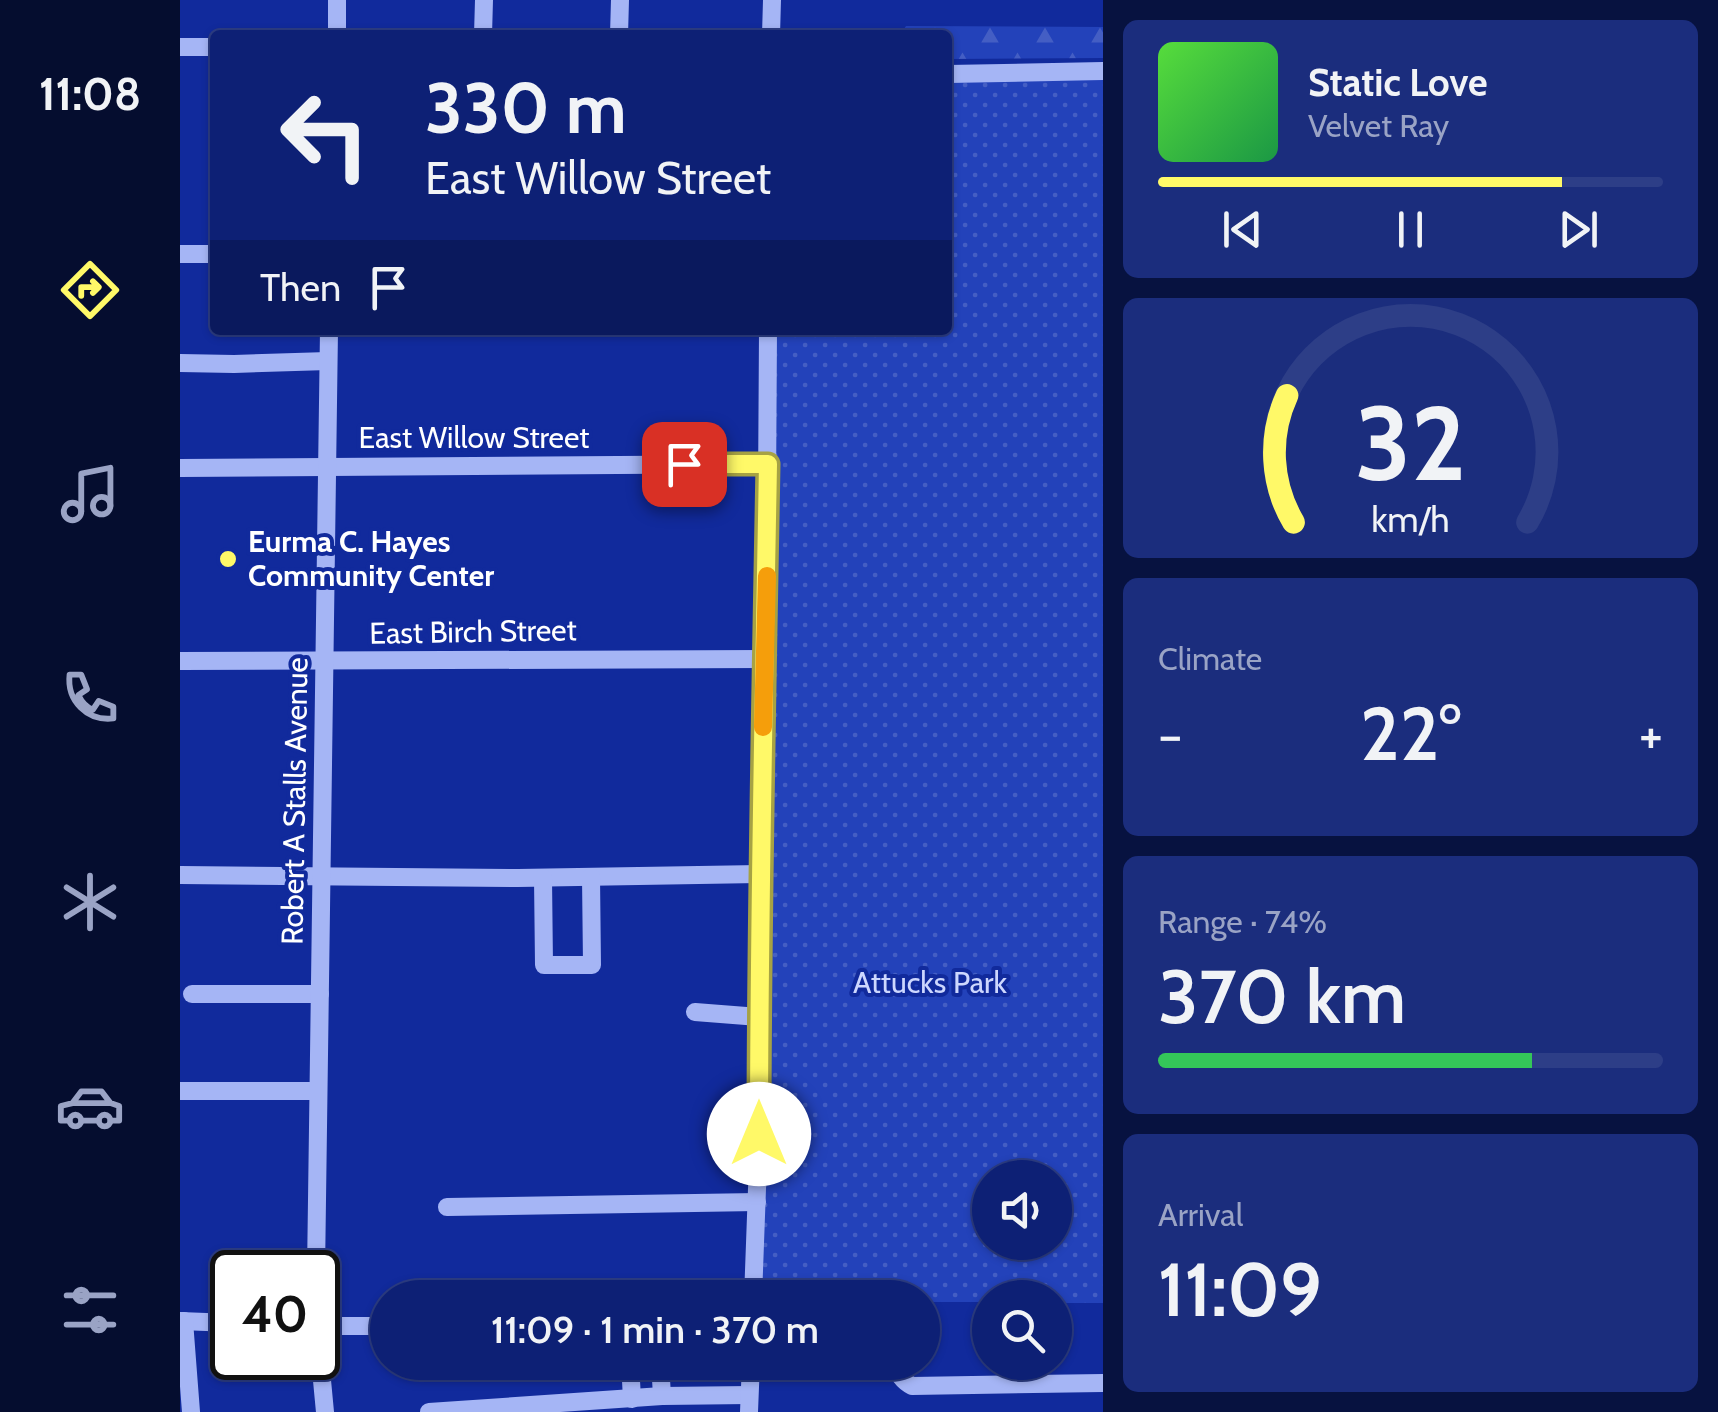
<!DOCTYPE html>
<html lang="en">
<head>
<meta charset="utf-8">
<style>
  :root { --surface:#0d2075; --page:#1b2d7d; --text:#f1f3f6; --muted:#9aa3c5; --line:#2d3e87; --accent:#fff968 }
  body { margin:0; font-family:Cabin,sans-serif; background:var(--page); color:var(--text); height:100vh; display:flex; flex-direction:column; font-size:38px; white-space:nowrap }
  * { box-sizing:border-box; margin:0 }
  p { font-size:32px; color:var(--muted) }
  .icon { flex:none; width:55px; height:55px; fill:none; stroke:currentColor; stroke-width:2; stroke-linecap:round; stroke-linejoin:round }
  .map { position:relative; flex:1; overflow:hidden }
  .drawer { display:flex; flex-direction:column; gap:20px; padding:20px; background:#071240; width:615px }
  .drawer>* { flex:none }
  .hud { position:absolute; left:30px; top:30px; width:742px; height:305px; border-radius:10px; box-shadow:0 2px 8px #0004,0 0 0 2px var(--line); background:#0d2075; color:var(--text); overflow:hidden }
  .buttons { position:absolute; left:792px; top:1160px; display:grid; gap:20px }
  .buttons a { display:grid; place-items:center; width:100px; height:100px; border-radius:50%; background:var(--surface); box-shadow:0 2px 8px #0004,0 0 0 2px var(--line); font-size:50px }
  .speed { position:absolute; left:30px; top:1250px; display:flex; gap:20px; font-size:50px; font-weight:700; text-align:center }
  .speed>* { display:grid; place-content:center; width:130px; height:130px; border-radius:50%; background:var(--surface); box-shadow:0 2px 8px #0004,0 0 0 2px var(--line); line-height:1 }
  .speed .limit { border:5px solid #111; border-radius:15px; background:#fff; color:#111 }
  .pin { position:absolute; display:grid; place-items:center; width:85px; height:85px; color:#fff; margin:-42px; border-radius:20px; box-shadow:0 5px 15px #0006 }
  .me { position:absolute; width:110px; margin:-55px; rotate:0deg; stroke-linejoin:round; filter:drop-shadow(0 0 8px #0008) }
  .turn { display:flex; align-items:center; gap:35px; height:210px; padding:0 50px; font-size:45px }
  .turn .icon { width:130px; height:130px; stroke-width:2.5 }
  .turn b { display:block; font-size:70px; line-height:85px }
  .then { display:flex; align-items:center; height:95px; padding:0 50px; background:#0003; gap:20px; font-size:38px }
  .big { font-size:75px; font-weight:600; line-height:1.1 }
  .drawer .tile { flex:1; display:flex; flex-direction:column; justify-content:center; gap:15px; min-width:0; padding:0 35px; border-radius:15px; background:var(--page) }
  .drawer .dial { align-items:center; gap:0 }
  .dial svg { height:260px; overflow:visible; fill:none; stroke:var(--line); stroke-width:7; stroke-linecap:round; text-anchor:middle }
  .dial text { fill:var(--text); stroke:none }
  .song { display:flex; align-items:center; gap:30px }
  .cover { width:120px; height:120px; border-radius:15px; background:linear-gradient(135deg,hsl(110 70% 55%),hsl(140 70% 35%)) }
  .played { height:10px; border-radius:5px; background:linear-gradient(90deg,var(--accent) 80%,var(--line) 80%) }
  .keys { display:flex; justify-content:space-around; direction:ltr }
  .heat { display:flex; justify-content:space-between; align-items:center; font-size:55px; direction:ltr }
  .charge { height:15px; border-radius:8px; background:linear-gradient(90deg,#34c759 74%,var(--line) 0) }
  .trip { position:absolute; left:190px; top:1280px; width:570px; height:100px; border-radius:50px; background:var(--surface); box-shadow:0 2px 8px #0004,0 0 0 2px var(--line); font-weight:600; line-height:100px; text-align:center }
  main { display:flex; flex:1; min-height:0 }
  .menu { display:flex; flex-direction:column; width:180px; justify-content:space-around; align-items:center; background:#050d2f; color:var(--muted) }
  .menu .icon { width:70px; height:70px }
  .menu .on { color:var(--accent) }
  .menu b { font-size:45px; color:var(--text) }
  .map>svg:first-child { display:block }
  .forest { fill:url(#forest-firs) }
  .park { fill:url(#park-dots); fill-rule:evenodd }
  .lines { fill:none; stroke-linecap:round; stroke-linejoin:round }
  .minor { stroke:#a5b5f5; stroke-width:18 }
  .route-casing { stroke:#a6a244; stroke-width:25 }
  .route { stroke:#fff968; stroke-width:18 }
  .slow { stroke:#f59e0b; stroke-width:18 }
  .poi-dot { fill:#fff968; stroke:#112a9c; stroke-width:4 }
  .labels { text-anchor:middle; stroke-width:8; stroke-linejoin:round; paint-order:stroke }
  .street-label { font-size:30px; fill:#fff; stroke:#112a9c }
  .poi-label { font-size:30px; font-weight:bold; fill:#fff; stroke:#112a9c; text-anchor:start }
  .park-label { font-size:30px; fill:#cdd7fe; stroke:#112a9c }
</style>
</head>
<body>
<main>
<nav class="menu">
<b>11:08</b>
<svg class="icon on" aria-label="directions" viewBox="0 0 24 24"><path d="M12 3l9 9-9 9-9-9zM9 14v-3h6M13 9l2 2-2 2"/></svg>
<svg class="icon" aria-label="music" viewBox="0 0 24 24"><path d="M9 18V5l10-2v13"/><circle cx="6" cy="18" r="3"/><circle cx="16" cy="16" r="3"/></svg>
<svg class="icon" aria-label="phone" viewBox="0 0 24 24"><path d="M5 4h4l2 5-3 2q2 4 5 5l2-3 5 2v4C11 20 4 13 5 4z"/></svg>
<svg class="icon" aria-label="climate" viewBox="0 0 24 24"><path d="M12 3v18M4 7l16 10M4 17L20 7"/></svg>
<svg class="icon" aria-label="car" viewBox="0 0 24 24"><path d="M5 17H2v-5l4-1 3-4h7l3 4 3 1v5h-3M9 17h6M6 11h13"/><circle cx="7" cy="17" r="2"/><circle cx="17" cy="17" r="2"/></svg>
<svg class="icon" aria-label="filters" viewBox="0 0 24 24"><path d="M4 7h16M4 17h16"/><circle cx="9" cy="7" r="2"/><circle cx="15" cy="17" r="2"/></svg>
</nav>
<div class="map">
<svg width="923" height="1412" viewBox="0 0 923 1412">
  <defs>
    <pattern id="forest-firs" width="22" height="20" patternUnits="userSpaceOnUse" patternTransform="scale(2.5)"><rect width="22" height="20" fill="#2342ba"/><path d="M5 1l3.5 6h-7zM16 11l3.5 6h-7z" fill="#445ec4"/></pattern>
    <pattern id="park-dots" width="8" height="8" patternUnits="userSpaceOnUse" patternTransform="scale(2.5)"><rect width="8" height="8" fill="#2342ba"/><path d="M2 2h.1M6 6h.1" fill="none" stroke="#445ec4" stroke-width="1.8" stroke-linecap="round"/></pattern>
  </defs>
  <rect width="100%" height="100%" fill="#112a9c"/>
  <path class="forest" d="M726,26L923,27V58L768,59V35H720Z"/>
  <path class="park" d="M923,71V1303H875V1298H810V1302H743L742,1298H573L586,330H768V74ZM810,1178H875V1242H810Z"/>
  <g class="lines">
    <g class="minor">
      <path d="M157,35V0"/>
      <path d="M303,35L304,0"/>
      <path d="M439,35L440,0"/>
      <path d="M591,35L592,0"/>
      <path d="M0,47H35"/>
      <path d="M768,74L923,71"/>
      <path d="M0,254H35"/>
      <path d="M0,363L54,364L148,361"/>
      <path d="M0,468L588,464"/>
      <path d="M0,661L586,659"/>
      <path d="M0,875L338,878L579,874"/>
      <path d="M363,878L364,965H412L411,877"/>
      <path d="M12,994H140"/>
      <path d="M515,1012L579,1017"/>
      <path d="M0,1091H137"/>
      <path d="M267,1207L577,1202"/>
      <path d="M136,1272L149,330"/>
      <path d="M573,1298L579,1134V874L586,659L588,330"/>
      <path d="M0,1321L52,1323"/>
      <path d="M4,1321L11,1412"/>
      <path d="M138,1326H208"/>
      <path d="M138,1338L145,1412"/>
      <path d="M450,1362L452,1399"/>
      <path d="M480,1362L482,1396"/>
      <path d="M714,1362C717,1373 722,1381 732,1386L923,1383"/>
      <path d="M249,1412L482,1396L569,1395"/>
      <path d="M569,1412L571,1362"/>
    </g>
  </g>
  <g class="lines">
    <g class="route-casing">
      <path id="route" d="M504,464H588C584,688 579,911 579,1134"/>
    </g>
    <use href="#route" class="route"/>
    <path class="slow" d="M583,727L587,576"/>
  </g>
  <circle class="poi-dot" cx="48" cy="559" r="10"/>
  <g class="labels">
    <g class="street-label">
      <text x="294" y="448">East Willow Street</text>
      <text transform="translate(293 632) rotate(-1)" y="10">East Birch Street</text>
      <text transform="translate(115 801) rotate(-89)" y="10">Robert A Stalls Avenue</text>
    </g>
    <g class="poi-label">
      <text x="68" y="552">Eurma C. Hayes<tspan x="68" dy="34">Community Center</tspan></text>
    </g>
    <g class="park-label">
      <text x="750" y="993">Attucks Park</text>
    </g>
  </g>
</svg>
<div class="buttons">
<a><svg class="icon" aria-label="sound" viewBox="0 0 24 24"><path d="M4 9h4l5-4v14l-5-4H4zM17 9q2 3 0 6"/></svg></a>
<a><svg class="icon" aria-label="search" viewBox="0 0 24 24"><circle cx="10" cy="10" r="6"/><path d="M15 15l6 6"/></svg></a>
</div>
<div class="speed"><div class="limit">40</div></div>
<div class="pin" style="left:504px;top:464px;background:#d93025"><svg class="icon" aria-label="arrive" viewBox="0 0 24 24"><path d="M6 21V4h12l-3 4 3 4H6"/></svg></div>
<svg class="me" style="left:579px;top:1134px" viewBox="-20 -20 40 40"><circle r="19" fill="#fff"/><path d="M0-13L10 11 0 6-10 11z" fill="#fff968"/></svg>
<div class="trip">11:09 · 1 min · 370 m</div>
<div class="hud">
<div class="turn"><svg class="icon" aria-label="left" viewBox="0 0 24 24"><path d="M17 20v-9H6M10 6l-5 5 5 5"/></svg><div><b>330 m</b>East Willow Street</div></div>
<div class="then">Then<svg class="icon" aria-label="arrive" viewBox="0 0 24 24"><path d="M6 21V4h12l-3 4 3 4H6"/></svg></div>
</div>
</div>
<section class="drawer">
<div class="tile">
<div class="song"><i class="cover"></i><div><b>Static Love</b><p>Velvet Ray</p></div></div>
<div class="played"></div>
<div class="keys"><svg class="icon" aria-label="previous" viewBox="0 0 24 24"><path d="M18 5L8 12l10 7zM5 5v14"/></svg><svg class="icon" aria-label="pause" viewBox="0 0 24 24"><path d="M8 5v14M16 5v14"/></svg><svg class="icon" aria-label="next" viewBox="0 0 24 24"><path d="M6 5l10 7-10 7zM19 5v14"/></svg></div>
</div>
<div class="tile dial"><svg viewBox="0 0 100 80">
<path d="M14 69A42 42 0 1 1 86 69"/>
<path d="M14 69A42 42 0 0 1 12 30" stroke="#fff968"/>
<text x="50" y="56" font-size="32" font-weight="700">32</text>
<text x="50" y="72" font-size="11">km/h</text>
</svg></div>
<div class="tile"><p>Climate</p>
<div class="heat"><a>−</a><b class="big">22°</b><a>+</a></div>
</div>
<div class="tile"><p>Range · 74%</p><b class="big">370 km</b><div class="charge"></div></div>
<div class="tile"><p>Arrival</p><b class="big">11:09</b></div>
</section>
</main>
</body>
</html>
